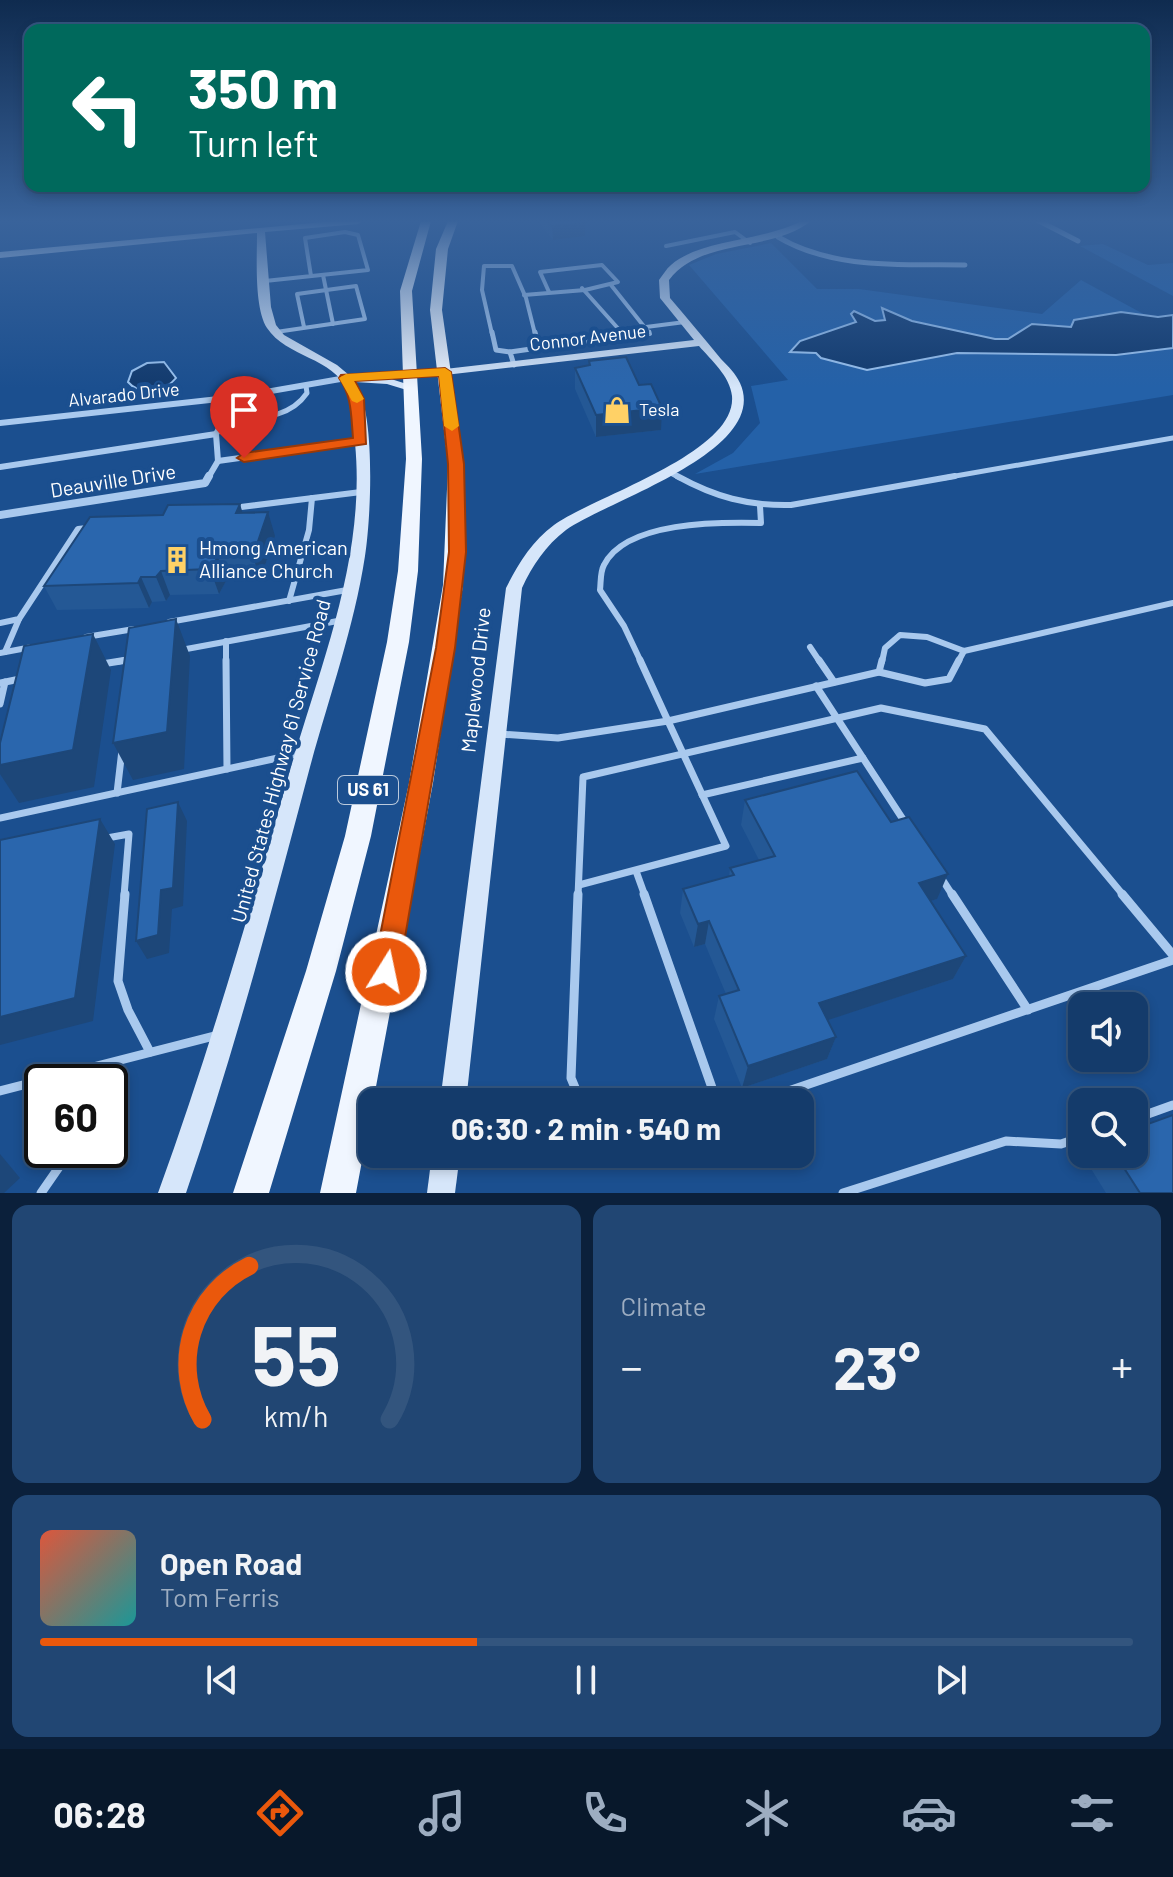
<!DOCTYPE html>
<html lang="en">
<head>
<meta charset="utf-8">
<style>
  :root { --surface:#143b6b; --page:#214673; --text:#f1f3f6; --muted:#9dadc1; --line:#33557e; --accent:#ea580c }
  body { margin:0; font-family:Barlow,sans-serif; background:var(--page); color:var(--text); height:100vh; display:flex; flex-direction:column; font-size:30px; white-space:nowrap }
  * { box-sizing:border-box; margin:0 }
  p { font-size:26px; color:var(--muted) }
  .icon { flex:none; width:44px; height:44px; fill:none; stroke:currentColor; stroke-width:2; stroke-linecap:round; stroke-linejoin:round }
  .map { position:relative; height:1193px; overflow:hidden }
  .sheet { display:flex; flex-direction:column; gap:12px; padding:12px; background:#0b203b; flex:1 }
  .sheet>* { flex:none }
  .banner { position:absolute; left:24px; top:24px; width:1126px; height:168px; border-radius:16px; box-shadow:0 4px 12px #0003,0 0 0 2px var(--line); background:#00695c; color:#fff; overflow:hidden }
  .tools { position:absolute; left:1068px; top:992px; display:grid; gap:16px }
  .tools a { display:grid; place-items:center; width:80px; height:80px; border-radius:16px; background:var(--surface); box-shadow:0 4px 12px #0003,0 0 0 2px var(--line); font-size:40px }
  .speed { position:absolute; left:24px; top:1064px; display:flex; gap:16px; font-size:40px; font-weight:700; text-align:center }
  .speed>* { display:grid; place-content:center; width:104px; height:104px; border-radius:50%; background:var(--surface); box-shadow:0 4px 12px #0003,0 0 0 2px var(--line); line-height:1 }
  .speed .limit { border:4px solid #111; border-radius:12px; background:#fff; color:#111 }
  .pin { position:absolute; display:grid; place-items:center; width:68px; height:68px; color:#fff; margin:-82px -34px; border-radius:50% 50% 50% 0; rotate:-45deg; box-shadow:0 0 8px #0007 }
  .pin .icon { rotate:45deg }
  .me { position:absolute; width:88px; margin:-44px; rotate:10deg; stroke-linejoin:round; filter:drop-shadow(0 0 6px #0008) }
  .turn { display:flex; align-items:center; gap:28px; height:168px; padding:0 32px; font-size:36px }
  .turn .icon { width:104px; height:104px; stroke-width:2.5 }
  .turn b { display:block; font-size:56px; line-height:68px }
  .big { font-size:60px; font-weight:700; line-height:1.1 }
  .sheet .tile { flex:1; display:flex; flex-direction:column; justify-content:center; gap:12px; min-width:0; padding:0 28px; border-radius:16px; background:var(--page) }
  .sheet .dial { align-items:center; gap:0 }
  .dial svg { height:208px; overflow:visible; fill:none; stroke:var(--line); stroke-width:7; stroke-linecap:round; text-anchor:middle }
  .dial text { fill:var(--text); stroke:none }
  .song { display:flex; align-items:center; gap:24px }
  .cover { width:96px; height:96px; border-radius:12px; background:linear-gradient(135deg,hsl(10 70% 55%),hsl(180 70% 35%)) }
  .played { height:8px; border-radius:4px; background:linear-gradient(90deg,var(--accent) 40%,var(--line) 40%) }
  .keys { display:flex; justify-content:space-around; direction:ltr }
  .heat { display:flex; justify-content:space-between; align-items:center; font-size:44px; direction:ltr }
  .sheet .tiles { flex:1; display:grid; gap:12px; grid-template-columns:1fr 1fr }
  .tile:last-child { grid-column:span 2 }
  .trip { position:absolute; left:358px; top:1088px; width:456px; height:80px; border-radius:16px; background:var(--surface); box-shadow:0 4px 12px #0003,0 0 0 2px var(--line); font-weight:700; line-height:80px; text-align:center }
  .menu { display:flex; height:128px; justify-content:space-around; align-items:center; background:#08182b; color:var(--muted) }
  .menu .icon { width:56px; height:56px }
  .menu .on { color:var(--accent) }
  .menu b { font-size:36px; color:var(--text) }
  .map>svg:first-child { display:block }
  .green { fill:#2461a8 }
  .water { fill:#123a6d; stroke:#9cc4f0; stroke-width:2 }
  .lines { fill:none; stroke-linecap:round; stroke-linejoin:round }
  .lane-far4 { stroke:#a9c9ee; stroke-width:4 }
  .lane-far3 { stroke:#a9c9ee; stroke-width:5 }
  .lane-far2 { stroke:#a9c9ee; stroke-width:6 }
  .lane-far1 { stroke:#a9c9ee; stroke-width:7 }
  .lane { stroke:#a9c9ee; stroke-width:9 }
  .street-far2 { stroke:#a9c9ee; stroke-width:5 }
  .street-far1 { stroke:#a9c9ee; stroke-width:6 }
  .street { stroke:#a9c9ee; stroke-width:8 }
  .secondary { fill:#d6e6fa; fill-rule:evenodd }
  .primary { fill:#f0f6ff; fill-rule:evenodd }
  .wall { fill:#245895 }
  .shaded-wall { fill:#1d4779 }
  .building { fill:#2a66ad; stroke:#1d4779; stroke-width:2 }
  .route { fill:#ea580c; stroke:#983908; stroke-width:2 }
  .slow { fill:#f59e0b }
  .labels { text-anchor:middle; stroke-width:8; stroke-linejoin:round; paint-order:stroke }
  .far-street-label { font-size:18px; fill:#fff; stroke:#1b4f8f }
  .far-poi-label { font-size:18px; fill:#fff; stroke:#1b4f8f; text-anchor:start }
  .shield { fill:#1b4f8f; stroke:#bbcadd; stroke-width:2 }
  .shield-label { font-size:18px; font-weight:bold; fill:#fff }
  .street-label { font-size:20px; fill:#fff; stroke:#1b4f8f }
  .poi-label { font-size:20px; fill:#fff; stroke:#1b4f8f; text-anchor:start }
</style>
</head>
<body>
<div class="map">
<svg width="1173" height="1193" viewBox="0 0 1173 1193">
  <rect width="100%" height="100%" fill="#1b4f8f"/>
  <g class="green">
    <path d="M771,243L817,289H859L1042,314L1081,280L1149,317L1173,316V395L695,474L733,453L760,423L751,386L788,380L689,265L716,254Z"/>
    <path d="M1103,244L1148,265L1173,263V296L1080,246Z"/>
  </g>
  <g class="water">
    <path d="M882,308L912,321L995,339H1008L1032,324L1071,327L1074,320L1121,312L1158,317L1173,315V348L1116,355L957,353L867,370L821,358L816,353L790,352L800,341L856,322L851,314L854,311L875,321L885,320Z"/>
    <path d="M164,362L176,378C165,392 140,396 128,382L132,371L147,363Z"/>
  </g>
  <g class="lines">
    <g class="lane-far4">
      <path d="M666,246L735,232L750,243"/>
      <path d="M323,275L333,324"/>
      <path d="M265,281L368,270L358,235L345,232L305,238L311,276"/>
      <path d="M611,285L650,334H647"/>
      <path d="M582,288L623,334"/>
      <path d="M524,295L585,290L618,282L602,265L540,272L549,292"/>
      <path d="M646,327L685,322"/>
      <path d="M276,332L365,319L356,286L297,294L304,327"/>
      <path d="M492,334L482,290L484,266H512L526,298L535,334"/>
    </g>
    <g class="lane-far3">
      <path d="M492,332L496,350L510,352"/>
      <path d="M535,332L539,348"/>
      <path d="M622,332L624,337"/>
      <path d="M514,365L510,352L649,332"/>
      <path d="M223,421C254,417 288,421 307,393L306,386"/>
      <path d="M669,472L680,478"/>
      <path d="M944,478L1173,438"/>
    </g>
    <g class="lane-far2">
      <path d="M677,476C715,497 748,506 791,505L955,476"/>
      <path d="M233,508L361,492"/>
      <path d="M289,601L309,530L312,498"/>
      <path d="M169,622L347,590"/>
      <path d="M0,623L19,619L78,529L87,528"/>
      <path d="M86,637L134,629"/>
      <path d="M226,641V662"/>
      <path d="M810,647L820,662"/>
      <path d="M181,650L343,620"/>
      <path d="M5,652L19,619"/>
      <path d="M0,653L32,647"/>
      <path d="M116,662L131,659"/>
      <path d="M641,662L624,626L600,590C601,582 600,572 604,565C626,521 719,522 761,523L760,506"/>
      <path d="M882,662L885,648L900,635L927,637L964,651L1173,603"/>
      <path d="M958,662L964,651"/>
    </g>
    <g class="lane-far1">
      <path d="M226,660L227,769"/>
      <path d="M640,660L668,721L879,672L925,683L949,679L959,660"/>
      <path d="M819,660L834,682"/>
      <path d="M102,664L127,660"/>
      <path d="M879,672L882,660"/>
      <path d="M0,683L20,679"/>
      <path d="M816,686L906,824"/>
      <path d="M0,704L5,682"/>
      <path d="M499,734L558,738L668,721L726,846L579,885"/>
      <path d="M117,793L122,750"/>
      <path d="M702,795L863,758"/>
      <path d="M0,818L301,753"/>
      <path d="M107,838L129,834L124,896"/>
      <path d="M636,871L645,896"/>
      <path d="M940,876L953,896"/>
      <path d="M578,896L583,777L881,708L985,729L1124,896"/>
    </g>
    <g class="lane">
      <path d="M125,894L118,981L128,1010L150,1052"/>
      <path d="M578,894L571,1078L581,1102"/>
      <path d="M644,894L717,1102"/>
      <path d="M952,894L1028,1010"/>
      <path d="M1122,894L1173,955"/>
      <path d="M0,1091L218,1035"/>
      <path d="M756,1102L1173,960"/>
      <path d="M1134,1119L1173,1105"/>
      <path d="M31,1126L42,1136"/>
      <path d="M41,1193L66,1157L58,1150"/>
      <path d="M843,1193L1006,1141L1061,1144L1082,1137"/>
    </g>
    <g class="street-far2">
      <path d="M1039,221L1078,241"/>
      <path d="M778,237C834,270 902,264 965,265"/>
    </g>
    <g class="street-far1">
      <path d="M0,423L237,397L346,378"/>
      <path d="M218,461L361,441"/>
      <path d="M218,461L216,434L237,397"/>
      <path d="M0,467L216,434"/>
      <path d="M208,478L218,461"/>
    </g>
    <path class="street" d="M0,515L205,483L209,476"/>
    <g class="secondary">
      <path d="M335,221H362L358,224L265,232L271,307L276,325L284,335L337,365L349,375L388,378L416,387L410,391L387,384L355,382C376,412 371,518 365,556C354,628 329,697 310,767C272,910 234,1053 186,1193H158C209,1053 250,910 291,767C322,661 366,555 355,443C354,426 354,406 347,390C334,358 286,357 267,328C254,307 257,259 257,233L0,258V252Z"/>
      <path d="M801,221H811C771,253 702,237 669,280L670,298C687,318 704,338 721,359C728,366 736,374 740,383C771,451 606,501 566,530C546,545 532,566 522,588L466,1102H440L506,588C518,564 532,541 554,525C594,496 737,453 732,396C730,376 711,360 699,346L445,375L439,372L445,369L694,340L660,298L659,280C663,275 666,269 671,265C700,239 765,241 801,221Z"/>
      <path d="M432,1154H460L455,1193H427Z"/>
    </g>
    <g class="primary">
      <path d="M421,221H431L412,291L422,459L418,571L409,642L371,836L336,971L269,1193H233L306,971L345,836L387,642L398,571L406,459L400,291Z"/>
      <path d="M448,221H458L448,249L442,310L464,465L463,585L433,783L356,1193H320L409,783L443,585L448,465L430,310L436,249Z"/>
    </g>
  </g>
  <g class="wall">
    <path d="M538,221H583L585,236L553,240Z"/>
    <path d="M575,368L639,385L661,430L596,437L575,389Z"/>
    <path d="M240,504L242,513L275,536L260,580L226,581L219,594L170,595L166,601L152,602L149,608L57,610L44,586L163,515Z"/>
    <path d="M745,800L937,899L930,901L966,956L953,979L827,1020L836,1037L827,1059L742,1088L714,1019L719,996L726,994L705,944L694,947L680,913L683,889L729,877L730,868L759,860L741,825Z"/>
    <path d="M1090,1154H1134L1173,1193H1106L1085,1159Z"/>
  </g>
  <g class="shaded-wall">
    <path d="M585,223V236L553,240L552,226Z"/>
    <path d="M662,408L661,430L596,437V415Z"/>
    <path d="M240,504L247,528L236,513Z"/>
    <path d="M268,512L275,536L260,580L253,556Z"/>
    <path d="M218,557L226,581L219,594L210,569Z"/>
    <path d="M161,571L170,595L166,601L156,577Z"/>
    <path d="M141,577L152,602L149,608L138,583Z"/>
    <path d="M176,619L190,656L184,769L133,780L113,743Z"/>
    <path d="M93,634L111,670L94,787L19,803L0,774V765Z"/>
    <path d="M178,802L187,821L183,906L172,909L169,953L147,959L136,941L161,890Z"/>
    <path d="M100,819L115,844L93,1021L0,1045V1017Z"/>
    <path d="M948,874L937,899L908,908L919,883Z"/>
    <path d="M709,921L705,944L694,947L698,924Z"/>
    <path d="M966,956L953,979L810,1026L819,1003Z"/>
    <path d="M836,1037L827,1059L742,1088L748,1066Z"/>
    <path d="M0,1154L20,1178L4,1193H0Z"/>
  </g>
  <g class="building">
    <path d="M548,221H583L585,223L552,226Z"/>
    <path d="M626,357L639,385L651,384L662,408L596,415L575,368L590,365L589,361Z"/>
    <path d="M240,504L236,513L268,512L253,556L218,557L210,569L161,571L156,577H141L138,583L44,586L90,517L163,515L168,505Z"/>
    <path d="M176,619L167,732L113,743L129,628Z"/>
    <path d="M93,634L73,750L0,765V743L24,646Z"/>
    <path d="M857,771L891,822L909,817L948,874L919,883L966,956L819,1003L836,1037L748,1066L719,996L739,990L709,921L698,924L683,889L734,875L730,868L775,856L745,800Z"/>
    <path d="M178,802L173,888L161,890L158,935L136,941L147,809Z"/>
    <path d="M100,819L75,998L0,1017V840Z"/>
    <path d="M1173,1115V1193H1140L1115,1154H1134V1129Z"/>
  </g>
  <linearGradient id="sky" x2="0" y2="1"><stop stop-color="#0f2b4f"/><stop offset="0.57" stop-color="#39639b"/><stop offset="1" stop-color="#39639b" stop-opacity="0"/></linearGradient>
  <rect width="1173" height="388" fill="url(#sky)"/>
  <path class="route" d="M445,368L451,372L464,464L466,552L455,648L399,972L396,981L386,985L376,981L373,972L436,648L449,552L448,464L439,376L355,381L364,399L366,444L244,462L237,458L244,453L353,438C351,416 352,396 339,378L341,375Z"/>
  <path class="slow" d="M445,368L451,372L459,426L452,431L444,426L439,376L354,381L364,399L357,403L352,401L339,378L346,374Z"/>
  <defs>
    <g id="shop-bare" transform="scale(2.16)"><path d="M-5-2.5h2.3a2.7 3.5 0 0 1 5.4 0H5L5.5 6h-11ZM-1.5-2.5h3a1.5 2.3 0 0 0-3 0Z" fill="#ffd166" stroke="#1b4f8f" stroke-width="2.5" paint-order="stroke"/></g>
    <g id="building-bare" transform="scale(2.16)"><path d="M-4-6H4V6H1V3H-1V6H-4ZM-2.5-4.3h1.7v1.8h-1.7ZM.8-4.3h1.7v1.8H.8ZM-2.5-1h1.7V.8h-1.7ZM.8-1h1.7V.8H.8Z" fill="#ffd166" stroke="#1b4f8f" stroke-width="2.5" paint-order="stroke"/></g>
  </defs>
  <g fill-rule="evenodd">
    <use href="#shop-bare" x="617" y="410"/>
    <use href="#building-bare" x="177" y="560"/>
  </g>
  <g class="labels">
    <g class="far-street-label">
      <text transform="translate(588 338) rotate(-7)" y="6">Connor Avenue</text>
      <text transform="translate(124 395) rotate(-6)" y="6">Alvarado Drive</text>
    </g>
    <g class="far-poi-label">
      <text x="639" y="416">Tesla</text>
    </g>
    <rect class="shield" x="338" y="776" width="60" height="28" rx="6"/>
    <g class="shield-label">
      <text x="368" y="796">US 61</text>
    </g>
    <g class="street-label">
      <text transform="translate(113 481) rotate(-9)" y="7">Deauville Drive</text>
      <text transform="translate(476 680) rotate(-84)" y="7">Maplewood Drive</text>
      <text transform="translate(281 761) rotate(-75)" y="7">United States Highway 61 Service Road</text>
    </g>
    <g class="poi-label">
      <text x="199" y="555">Hmong American<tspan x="199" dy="23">Alliance Church</tspan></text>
    </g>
  </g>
</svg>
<div class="tools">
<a><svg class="icon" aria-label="sound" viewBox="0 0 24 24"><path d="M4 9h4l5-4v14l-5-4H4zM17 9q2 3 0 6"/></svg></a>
<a><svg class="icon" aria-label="search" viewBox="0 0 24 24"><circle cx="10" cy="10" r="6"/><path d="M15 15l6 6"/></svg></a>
</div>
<div class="speed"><div class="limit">60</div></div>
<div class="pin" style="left:244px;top:458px;background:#d93025"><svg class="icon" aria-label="arrive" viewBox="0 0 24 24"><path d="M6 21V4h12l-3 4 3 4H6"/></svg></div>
<svg class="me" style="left:386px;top:972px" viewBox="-20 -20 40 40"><circle r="17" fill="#ea580c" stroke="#fff" stroke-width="3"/><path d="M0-11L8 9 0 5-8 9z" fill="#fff"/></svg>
<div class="trip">06:30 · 2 min · 540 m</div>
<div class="banner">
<div class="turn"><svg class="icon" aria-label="left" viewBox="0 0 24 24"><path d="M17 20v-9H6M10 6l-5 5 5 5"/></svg><div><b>350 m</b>Turn left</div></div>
</div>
</div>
<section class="sheet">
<div class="tiles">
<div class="tile dial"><svg viewBox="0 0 100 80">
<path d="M14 69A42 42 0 1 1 86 69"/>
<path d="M14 69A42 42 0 0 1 32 10" stroke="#ea580c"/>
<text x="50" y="56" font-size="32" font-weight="700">55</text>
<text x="50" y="72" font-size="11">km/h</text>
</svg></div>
<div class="tile"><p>Climate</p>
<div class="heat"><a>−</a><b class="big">23°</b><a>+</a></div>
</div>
<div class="tile">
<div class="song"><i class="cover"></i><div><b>Open Road</b><p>Tom Ferris</p></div></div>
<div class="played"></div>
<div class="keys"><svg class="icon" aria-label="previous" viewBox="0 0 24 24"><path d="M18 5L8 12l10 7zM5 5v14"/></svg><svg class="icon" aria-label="pause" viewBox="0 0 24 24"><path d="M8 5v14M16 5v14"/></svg><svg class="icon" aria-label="next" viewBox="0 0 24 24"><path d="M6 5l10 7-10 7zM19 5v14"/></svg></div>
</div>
</div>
</section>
<nav class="menu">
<b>06:28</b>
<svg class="icon on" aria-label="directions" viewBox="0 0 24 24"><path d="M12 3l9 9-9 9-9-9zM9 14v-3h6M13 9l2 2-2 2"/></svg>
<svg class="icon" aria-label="music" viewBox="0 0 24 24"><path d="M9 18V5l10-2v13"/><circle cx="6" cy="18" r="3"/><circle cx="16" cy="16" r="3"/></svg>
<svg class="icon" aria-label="phone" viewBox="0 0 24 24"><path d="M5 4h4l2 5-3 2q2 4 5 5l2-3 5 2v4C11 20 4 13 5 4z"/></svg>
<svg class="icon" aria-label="climate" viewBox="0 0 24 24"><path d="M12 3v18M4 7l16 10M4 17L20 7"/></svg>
<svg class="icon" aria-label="car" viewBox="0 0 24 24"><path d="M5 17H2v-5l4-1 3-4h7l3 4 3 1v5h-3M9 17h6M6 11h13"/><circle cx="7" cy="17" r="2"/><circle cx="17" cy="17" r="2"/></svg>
<svg class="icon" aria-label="filters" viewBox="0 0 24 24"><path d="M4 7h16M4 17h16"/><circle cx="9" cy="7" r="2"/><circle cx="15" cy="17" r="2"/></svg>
</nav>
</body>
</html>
